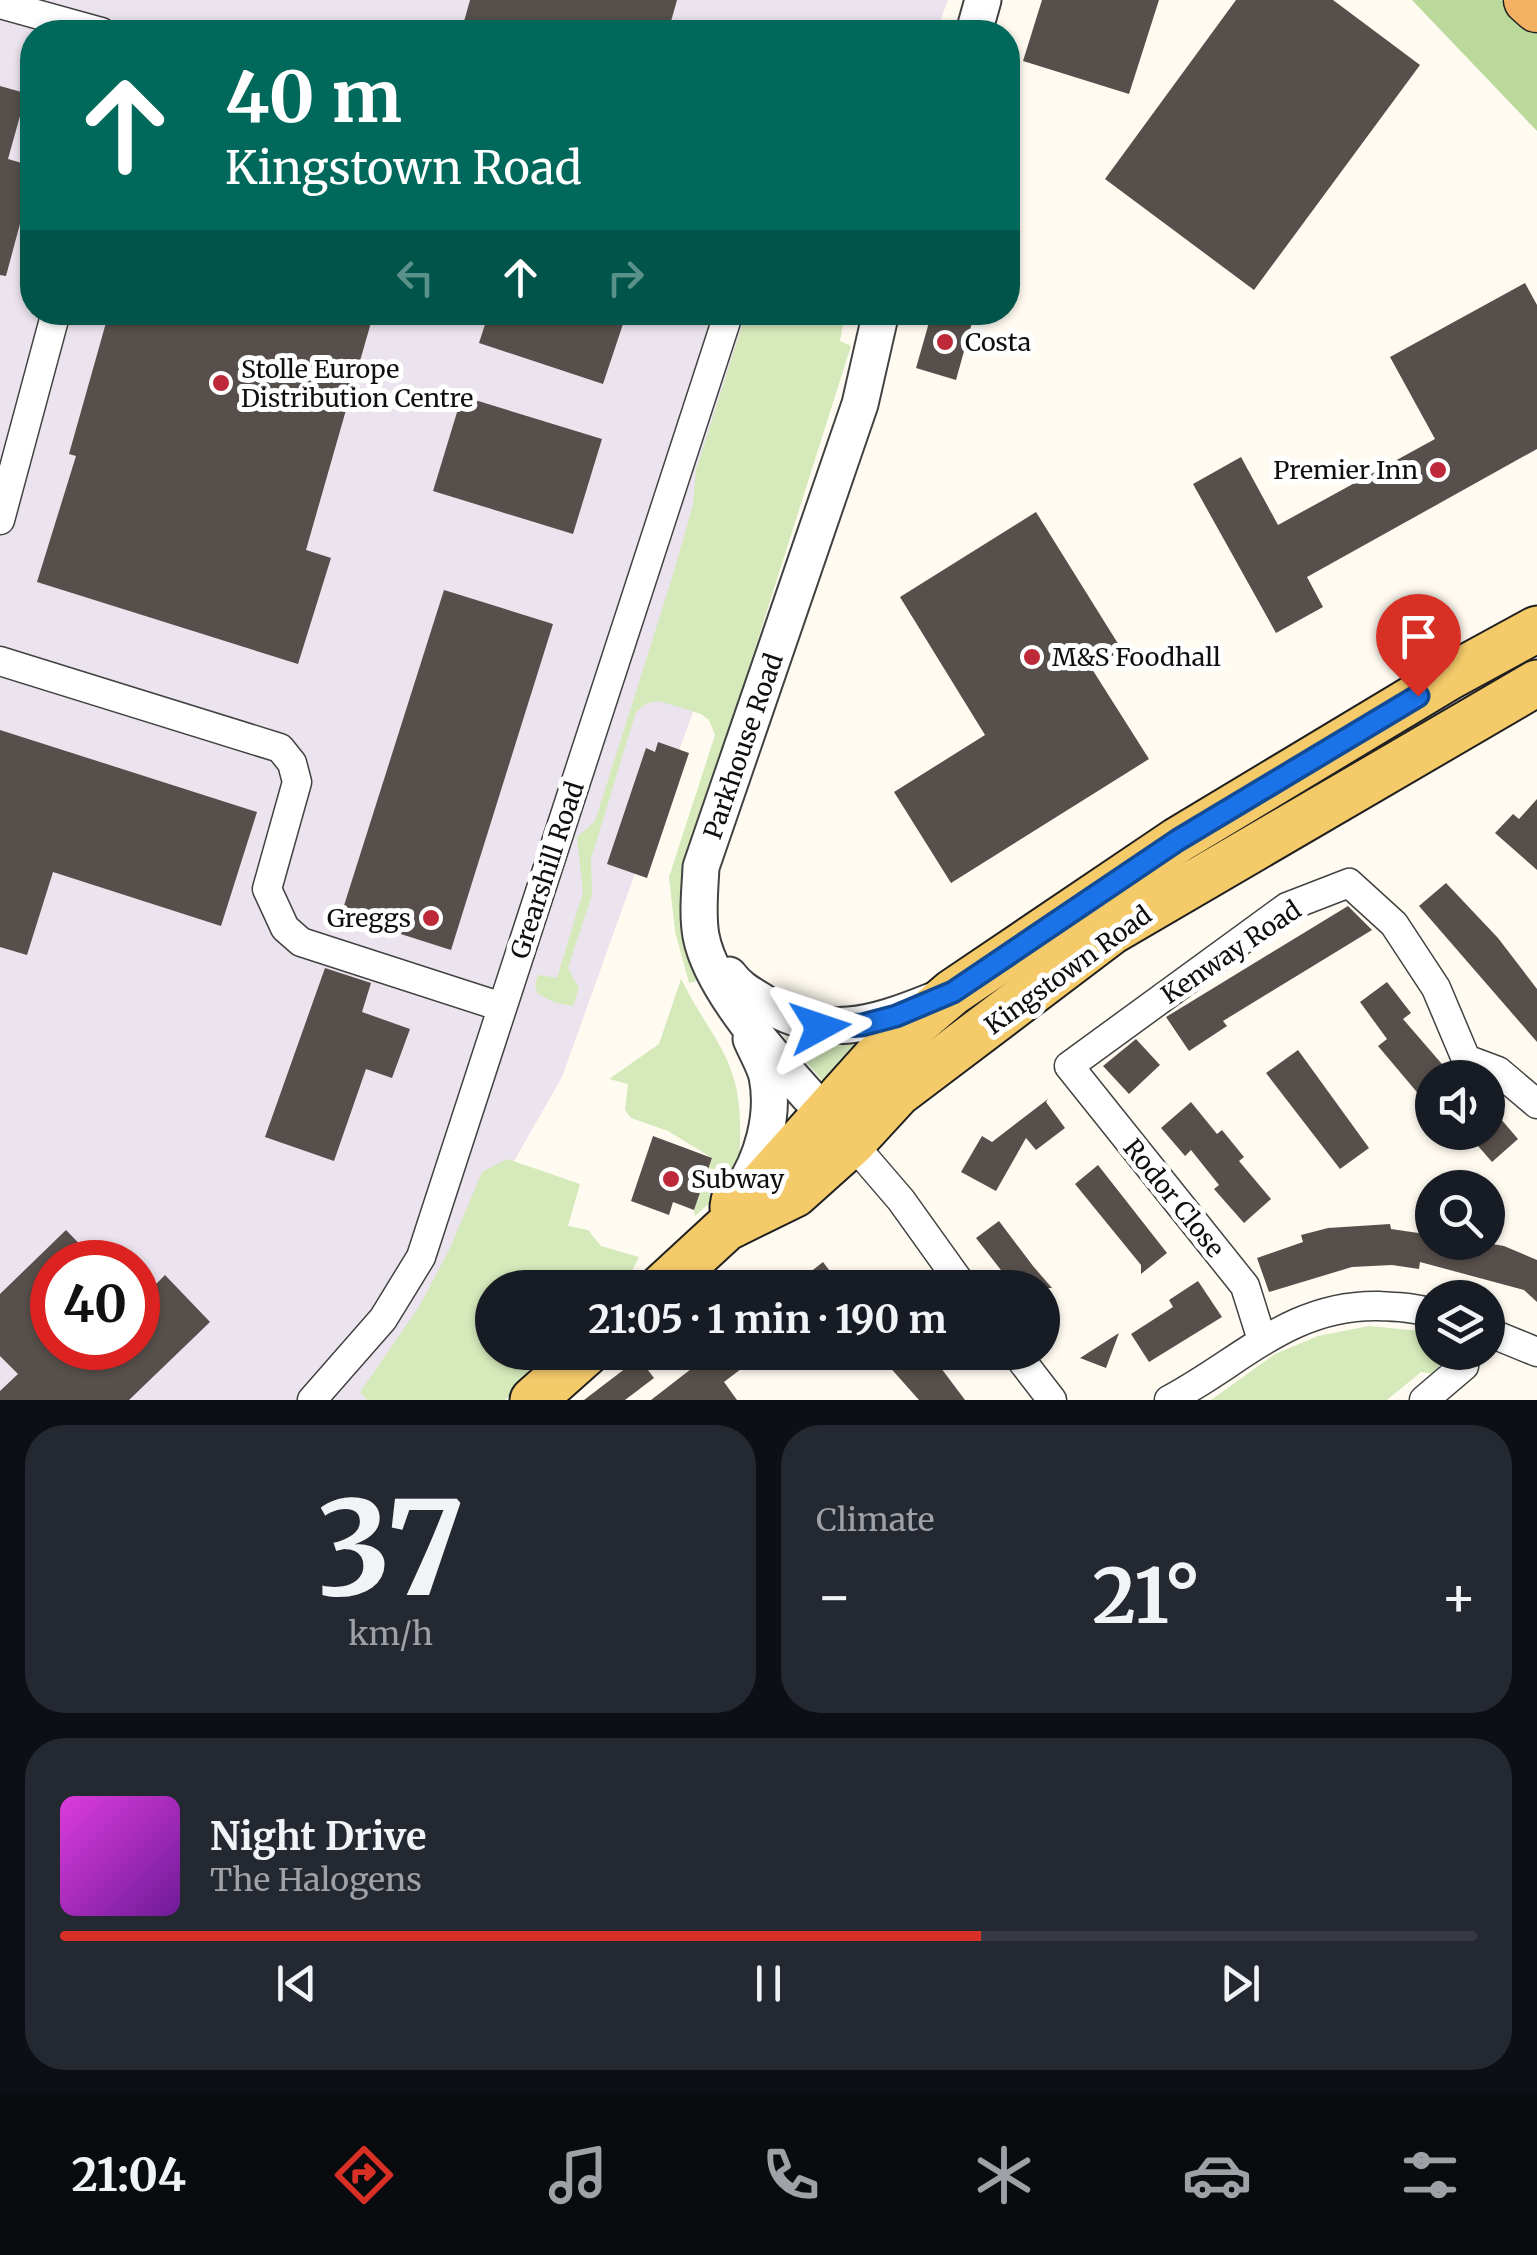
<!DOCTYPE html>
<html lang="en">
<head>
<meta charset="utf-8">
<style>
  :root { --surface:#171b24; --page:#242831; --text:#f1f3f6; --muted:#9ea1a6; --line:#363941; --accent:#d93025 }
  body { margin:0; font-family:Merriweather,serif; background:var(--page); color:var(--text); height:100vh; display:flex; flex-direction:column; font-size:38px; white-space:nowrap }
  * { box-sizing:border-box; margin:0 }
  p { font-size:32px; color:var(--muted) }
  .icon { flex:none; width:55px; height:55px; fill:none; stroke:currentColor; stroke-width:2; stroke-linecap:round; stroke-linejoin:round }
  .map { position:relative; height:1400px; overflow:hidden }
  .side { display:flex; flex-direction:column; gap:25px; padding:25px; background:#0d0f14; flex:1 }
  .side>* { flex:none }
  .guide { position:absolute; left:20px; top:20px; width:1000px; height:305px; border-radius:40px; box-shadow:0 2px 8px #0004; background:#00695c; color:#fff; overflow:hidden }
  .fabs { position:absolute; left:1415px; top:1060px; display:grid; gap:20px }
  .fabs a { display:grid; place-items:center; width:90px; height:90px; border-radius:50%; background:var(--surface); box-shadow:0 2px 8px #0004; font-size:50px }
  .speed { position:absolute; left:30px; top:1240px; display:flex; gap:20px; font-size:50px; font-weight:700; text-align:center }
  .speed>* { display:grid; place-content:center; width:130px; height:130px; border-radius:50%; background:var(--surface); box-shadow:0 2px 8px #0004; line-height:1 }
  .speed .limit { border:15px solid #d22; background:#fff; color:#111 }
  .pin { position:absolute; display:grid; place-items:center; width:85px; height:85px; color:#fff; margin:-102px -42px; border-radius:50% 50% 50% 0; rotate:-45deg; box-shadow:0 0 10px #0007 }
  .pin .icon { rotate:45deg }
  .me { position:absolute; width:110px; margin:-55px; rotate:85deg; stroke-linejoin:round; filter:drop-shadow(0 0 8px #0008) }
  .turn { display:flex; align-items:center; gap:35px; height:210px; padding:0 40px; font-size:45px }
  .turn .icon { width:130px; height:130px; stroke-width:2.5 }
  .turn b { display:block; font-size:70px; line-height:85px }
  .lanes { display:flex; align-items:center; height:95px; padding:0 40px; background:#0003; justify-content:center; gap:50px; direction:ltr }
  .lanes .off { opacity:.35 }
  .big { font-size:75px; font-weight:700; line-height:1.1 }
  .side .card { flex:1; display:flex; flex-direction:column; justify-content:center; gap:15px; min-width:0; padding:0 35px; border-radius:40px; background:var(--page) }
  .side .dial { align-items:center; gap:0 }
  .dial b { font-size:130px; line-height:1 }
  .song { display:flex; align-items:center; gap:30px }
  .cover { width:120px; height:120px; border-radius:15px; background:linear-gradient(135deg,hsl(300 70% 55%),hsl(280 70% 35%)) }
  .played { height:10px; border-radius:5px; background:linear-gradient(90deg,var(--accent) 65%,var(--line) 65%) }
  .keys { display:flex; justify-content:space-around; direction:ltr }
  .heat { display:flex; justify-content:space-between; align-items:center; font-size:55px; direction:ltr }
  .side .tiles { flex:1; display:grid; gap:25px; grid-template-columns:1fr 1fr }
  .card:last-child { grid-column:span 2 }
  .trip { position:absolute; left:475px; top:1270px; width:585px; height:100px; border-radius:50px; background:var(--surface); box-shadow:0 2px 8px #0004; font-weight:700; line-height:100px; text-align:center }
  .tabs { display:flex; height:160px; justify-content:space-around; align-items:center; background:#090b0e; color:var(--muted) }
  .tabs .icon { width:70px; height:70px }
  .tabs .selected { color:var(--accent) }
  .tabs b { font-size:45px; color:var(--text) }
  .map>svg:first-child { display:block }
  .industrial { fill:#ebe3ed; fill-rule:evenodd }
  .green { fill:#d5e9bb }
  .forest { fill:#bad99a }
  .building { fill:#574f4b }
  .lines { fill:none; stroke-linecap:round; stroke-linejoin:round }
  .minor-casing { stroke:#424242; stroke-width:31 }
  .tertiary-casing { stroke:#424242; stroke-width:39 }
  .primary-casing { stroke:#202020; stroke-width:49 }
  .trunk-casing { stroke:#202020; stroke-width:51 }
  .minor { stroke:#fff; stroke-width:28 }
  .tertiary { stroke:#fff; stroke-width:35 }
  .primary { stroke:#f5cb6a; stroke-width:45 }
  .trunk { stroke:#f3b163; stroke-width:48 }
  .route-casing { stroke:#114b97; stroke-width:25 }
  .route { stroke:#1a73e8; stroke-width:18 }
  .poi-dot { fill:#bd2939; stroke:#fff; stroke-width:4 }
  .labels { text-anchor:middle; stroke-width:10; stroke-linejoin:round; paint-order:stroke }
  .poi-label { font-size:25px; fill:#0f0f0f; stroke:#fff; text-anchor:start }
  .street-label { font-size:25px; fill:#0f0f0f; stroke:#fff }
</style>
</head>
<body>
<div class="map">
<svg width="1537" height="1400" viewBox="0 0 1537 1400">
  <rect width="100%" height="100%" fill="#fffbf1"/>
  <path class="industrial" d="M0,0H948L936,32H32V312L836,313L562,1077L400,1361L365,1400H0ZM52,1262H138V1348H52Z"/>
  <g class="green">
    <path d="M746,313H845L840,341L851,346L681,882V917L698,981L689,983L675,931L669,877L715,735L709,720L701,714L659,701L647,703L636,712L591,859L592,895L568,968L579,988L573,1006L556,1003L538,994L535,986L538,975L557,978L583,892L577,837L595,821L672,578L693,505L696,470Z"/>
    <path d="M681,979C713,1042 743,1060 740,1138C740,1150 740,1166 734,1176C724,1192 709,1203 695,1216L694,1210L712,1158L668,1131L631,1118L625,1110L628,1084L609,1079L659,1044Z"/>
    <path d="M888,1033L827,1086L786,1039L791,1036C826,1045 853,1042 888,1033Z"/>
    <path d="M507,1159L580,1184L568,1226L588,1230L601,1246L639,1257L624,1287L492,1288V1352L556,1353L505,1400H367L360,1392L419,1307L450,1248L482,1172Z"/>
    <path d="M1369,1326L1432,1332V1352L1448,1353L1434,1374L1421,1372L1387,1400H1211L1275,1354L1318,1336Z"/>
  </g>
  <path class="forest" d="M1412,0H1501L1537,34V131Z"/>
  <g class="building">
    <path d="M470,0H677L668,32H461Z"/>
    <path d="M1042,0H1159L1129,94L1023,61Z"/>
    <path d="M1236,0H1333L1420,65L1254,290L1105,179Z"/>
    <path d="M0,86L32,95V120L20,116L8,159L32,166V195L28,194L6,276L0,275Z"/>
    <path d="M1525,283L1537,305V449L1307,577L1323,607L1276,633L1193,484L1241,457L1278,525L1435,439L1390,357Z"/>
    <path d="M109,312H374L306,550L331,558L298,664L37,582L76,456L69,454Z"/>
    <path d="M489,312H627L603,384L479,343Z"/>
    <path d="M932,312H975L956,380L916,368Z"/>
    <path d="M462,396L602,439L573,534L433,491Z"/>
    <path d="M1036,512L1122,650L1092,669L1149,759L951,883L894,792L985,735L900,597Z"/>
    <path d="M444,590L553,624L451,950L341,915Z"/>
    <path d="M0,730L257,812L221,926L53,872L27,955L0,947Z"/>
    <path d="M658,742L689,753L647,878L607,864L646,748L655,752Z"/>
    <path d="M1537,799V870L1495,833L1513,814L1519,819Z"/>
    <path d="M1446,883L1498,938L1537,989V1042L1419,906Z"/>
    <path d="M1348,906L1372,930L1223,1021L1227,1026L1189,1051L1166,1017Z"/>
    <path d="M325,968L371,983L362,1012L410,1029L392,1078L366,1069L334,1161L265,1137Z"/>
    <path d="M1387,982L1411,1013L1403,1019L1454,1078H1432V1110L1378,1046L1387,1039L1360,1002Z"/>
    <path d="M1136,1039L1160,1065L1129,1094L1103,1066Z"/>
    <path d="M1298,1050L1369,1148L1340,1169L1266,1073Z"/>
    <path d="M1048,1099L1046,1102L1065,1128L1036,1150L1026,1138L996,1191L961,1172L982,1136L992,1142Z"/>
    <path d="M1191,1102L1217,1134L1222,1130L1244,1157L1239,1161L1271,1199L1244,1223L1214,1189L1219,1185L1191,1150L1185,1156L1161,1128Z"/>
    <path d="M1488,1104L1518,1139L1492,1162L1466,1132H1488Z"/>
    <path d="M653,1136L712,1158L694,1210L673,1202L669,1215L631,1201Z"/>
    <path d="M1098,1165L1167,1253L1141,1274V1265L1075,1184Z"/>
    <path d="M999,1221L1033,1266L1052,1288H1004L1011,1283L976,1238Z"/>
    <path d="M1390,1224L1391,1229L1432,1235V1242H1481L1504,1246L1537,1260V1302L1524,1290L1420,1262L1419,1269L1392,1265L1352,1267L1269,1292L1257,1258L1303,1242L1301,1235L1328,1228Z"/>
    <path d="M66,1230L97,1262H52V1348H138V1302L165,1275L210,1322L129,1400H0V1391L18,1374L0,1356V1294Z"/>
    <path d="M823,1262L843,1288H790Z"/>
    <path d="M1198,1281L1222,1317L1149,1362L1131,1334L1173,1307L1169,1300Z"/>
    <path d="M1119,1333L1106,1368L1080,1358Z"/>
    <path d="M713,1352H763L724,1382L737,1400H651Z"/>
    <path d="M900,1352H929L965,1400H919L887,1364Z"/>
    <path d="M639,1358L654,1378L625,1400H584Z"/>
  </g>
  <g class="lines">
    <g class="minor-casing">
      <g id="minor">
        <path d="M0,4L101,32"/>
        <path d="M0,520L56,312"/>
        <path d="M0,661L280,748L292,763L297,782L267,889L285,928L301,942L502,1007"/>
        <path d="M852,1143L901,1200L964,1288"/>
        <path d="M1488,1332L1537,1352"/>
        <path d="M1262,1340L1245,1286L1069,1066L1287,907L1349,883L1394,924L1436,988L1466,1059L1498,1071L1537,1104"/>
        <path d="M1015,1352L1052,1400"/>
        <path d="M312,1400L383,1319L421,1257L729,312"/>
        <path d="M1169,1400C1241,1362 1291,1304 1379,1306C1397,1307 1414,1307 1432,1313"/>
        <path d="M1424,1400L1464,1366L1466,1352"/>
      </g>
    </g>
    <g class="tertiary-casing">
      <g id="tertiary">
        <path d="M974,32L983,0"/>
        <path d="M729,975C739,989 752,995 766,1004C826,1040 872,1025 932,1001"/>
        <path d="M840,1131C798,1083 713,999 701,936C697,913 700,890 701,867L860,404L881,312"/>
        <path d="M740,1192C762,1160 775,1116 767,1076C764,1064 756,1051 751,1039"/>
      </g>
    </g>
    <g class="primary-casing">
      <g id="primary">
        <path d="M733,1207L734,1201L761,1185L874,1059L953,992L1178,840L1449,677L1537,629"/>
        <path d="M661,1288L726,1228L795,1194L852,1143L898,1093L1112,931L1537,683"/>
        <path d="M533,1400L587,1352"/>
      </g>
    </g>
    <g class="trunk-casing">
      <path id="trunk" d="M1528,0L1537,8"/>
    </g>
    <use href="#minor" class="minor"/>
    <use href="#tertiary" class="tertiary"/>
    <use href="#primary" class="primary"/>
    <use href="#trunk" class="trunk"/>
  </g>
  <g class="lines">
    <g class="route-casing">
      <path id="route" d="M820,1027L862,1025L896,1016L953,992L1178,840L1418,696"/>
    </g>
    <use href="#route" class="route"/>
  </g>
  <g class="poi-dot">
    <circle cx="945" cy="342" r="10"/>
    <circle cx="221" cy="383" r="10"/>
    <circle cx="1438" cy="470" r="10"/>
    <circle cx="1032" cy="657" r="10"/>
    <circle cx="431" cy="918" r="10"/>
    <circle cx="671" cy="1179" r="10"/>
  </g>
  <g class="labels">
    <g class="poi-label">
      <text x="965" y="351">Costa</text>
      <text x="241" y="378">Stolle Europe<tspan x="241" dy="29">Distribution Centre</tspan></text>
      <text x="1418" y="479" text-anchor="end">Premier Inn</text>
      <text x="1052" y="666">M&amp;S Foodhall</text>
      <text x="411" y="927" text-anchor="end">Greggs</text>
      <text x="691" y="1188">Subway</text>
    </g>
    <g class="street-label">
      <text transform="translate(743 746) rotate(-71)" y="9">Parkhouse Road</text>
      <text transform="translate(547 870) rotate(-72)" y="9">Grearshill Road</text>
      <text transform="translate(1231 952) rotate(-34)" y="9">Kenway Road</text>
      <text transform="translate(1068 970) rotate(-36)" y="9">Kingstown Road</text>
      <text transform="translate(1174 1198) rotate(51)" y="9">Rodor Close</text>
    </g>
  </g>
</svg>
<div class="fabs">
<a><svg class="icon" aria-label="sound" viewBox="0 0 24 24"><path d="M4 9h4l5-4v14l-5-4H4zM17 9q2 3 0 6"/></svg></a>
<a><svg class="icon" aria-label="search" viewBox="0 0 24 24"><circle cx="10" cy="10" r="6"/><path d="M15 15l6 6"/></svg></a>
<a><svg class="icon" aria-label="layers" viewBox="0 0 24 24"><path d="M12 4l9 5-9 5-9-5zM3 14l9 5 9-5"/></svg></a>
</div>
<div class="speed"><div class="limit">40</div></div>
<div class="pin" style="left:1418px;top:696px;background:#d93025"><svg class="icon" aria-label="arrive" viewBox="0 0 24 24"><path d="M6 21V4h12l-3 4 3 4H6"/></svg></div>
<svg class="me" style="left:820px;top:1027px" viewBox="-20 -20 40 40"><path d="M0-17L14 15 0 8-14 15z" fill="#1a73e8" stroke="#fff" stroke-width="4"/></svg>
<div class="trip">21:05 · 1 min · 190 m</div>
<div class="guide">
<div class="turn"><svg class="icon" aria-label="ahead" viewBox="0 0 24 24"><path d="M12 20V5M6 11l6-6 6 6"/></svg><div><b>40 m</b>Kingstown Road</div></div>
<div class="lanes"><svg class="icon off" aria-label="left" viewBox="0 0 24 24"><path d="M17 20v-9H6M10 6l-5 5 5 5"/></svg><svg class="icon" aria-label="ahead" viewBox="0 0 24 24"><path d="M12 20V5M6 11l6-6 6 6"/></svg><svg class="icon off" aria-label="right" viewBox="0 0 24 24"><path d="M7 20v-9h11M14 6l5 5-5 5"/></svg></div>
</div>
</div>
<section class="side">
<div class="tiles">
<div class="card dial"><b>37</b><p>km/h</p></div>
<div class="card"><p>Climate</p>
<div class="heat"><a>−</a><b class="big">21°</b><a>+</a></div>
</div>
<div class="card">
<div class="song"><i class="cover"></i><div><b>Night Drive</b><p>The Halogens</p></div></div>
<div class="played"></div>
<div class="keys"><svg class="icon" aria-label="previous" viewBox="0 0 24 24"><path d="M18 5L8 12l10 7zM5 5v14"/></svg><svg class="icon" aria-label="pause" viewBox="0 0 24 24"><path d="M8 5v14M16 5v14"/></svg><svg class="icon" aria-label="next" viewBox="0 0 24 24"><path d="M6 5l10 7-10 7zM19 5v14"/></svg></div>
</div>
</div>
</section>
<nav class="tabs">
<b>21:04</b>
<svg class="icon selected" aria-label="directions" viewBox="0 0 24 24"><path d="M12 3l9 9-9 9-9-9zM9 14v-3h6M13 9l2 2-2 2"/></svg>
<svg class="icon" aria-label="music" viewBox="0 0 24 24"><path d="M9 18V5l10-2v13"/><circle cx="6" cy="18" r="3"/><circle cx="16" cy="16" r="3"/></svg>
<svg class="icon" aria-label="phone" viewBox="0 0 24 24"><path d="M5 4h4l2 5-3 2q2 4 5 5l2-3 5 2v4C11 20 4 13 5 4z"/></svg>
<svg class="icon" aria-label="climate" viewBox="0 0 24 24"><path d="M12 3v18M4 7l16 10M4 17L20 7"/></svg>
<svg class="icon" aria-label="car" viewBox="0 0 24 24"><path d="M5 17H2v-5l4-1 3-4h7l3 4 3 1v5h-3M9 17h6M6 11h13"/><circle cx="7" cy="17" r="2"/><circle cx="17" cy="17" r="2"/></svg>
<svg class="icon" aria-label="filters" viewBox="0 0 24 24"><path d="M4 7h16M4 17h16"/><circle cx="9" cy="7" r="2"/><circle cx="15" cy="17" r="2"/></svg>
</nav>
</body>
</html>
